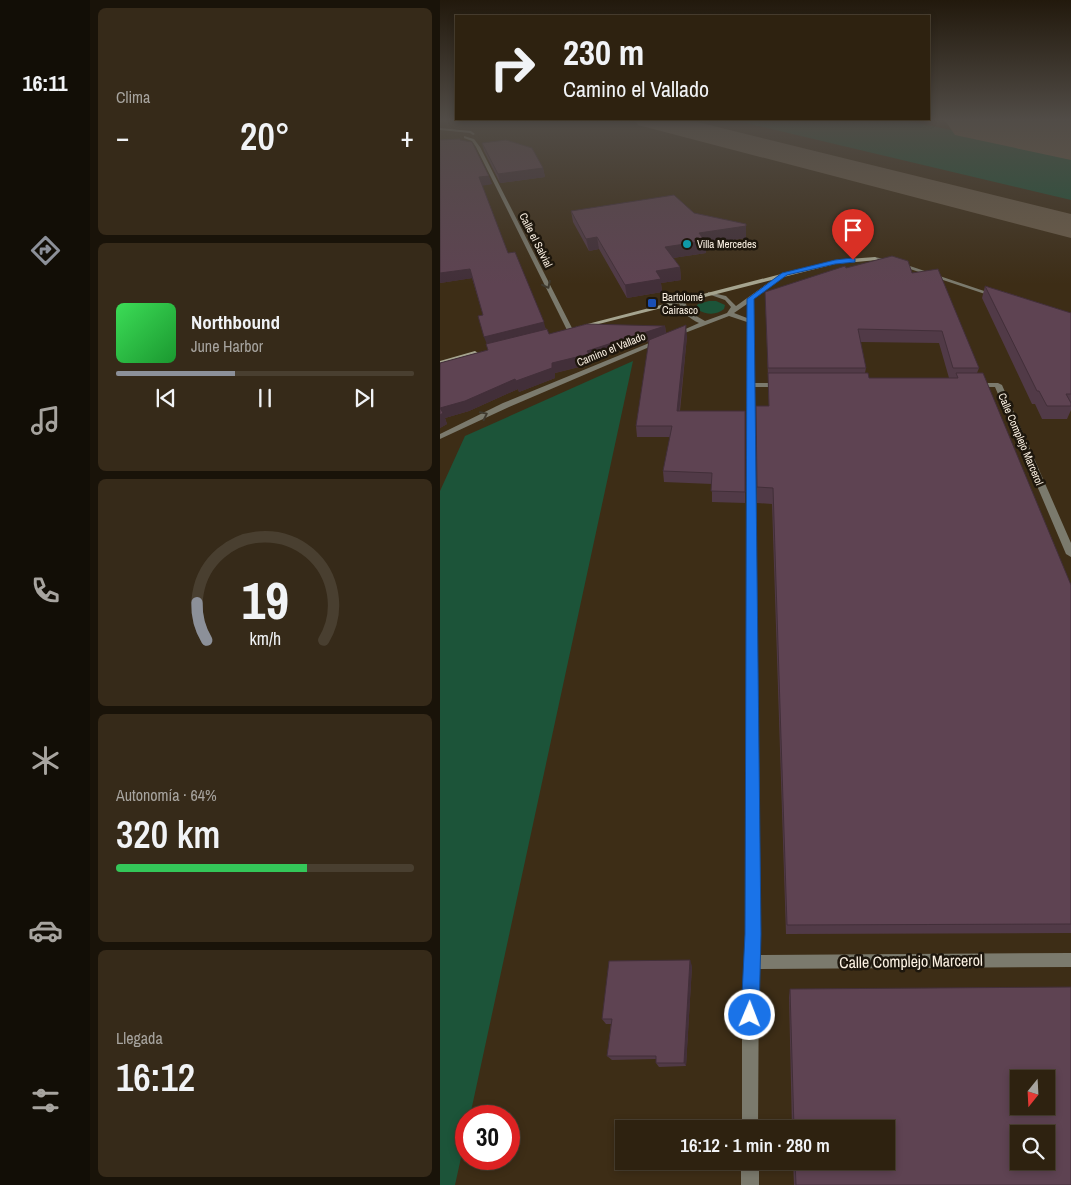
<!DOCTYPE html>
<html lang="es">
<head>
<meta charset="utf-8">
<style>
  :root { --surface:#2e2210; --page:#362a19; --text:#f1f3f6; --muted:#a7a49f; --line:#493f30; --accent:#8c9099 }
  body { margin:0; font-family:"Archivo Narrow",sans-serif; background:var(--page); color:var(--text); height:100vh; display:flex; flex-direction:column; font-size:19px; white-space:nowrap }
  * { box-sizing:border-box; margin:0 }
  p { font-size:16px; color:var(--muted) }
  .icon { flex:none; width:28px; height:28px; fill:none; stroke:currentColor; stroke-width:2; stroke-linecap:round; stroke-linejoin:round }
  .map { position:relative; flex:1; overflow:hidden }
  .panel { display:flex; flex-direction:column; gap:8px; padding:8px; background:#191309; width:350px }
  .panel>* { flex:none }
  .hud { position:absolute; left:15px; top:15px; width:475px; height:105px; border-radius:0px; box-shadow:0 2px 8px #0003,0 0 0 1px var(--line); background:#2e2210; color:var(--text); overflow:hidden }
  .needle { width:32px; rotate:198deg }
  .tools { position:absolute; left:570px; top:1070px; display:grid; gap:10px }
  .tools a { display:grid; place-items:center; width:45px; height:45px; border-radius:0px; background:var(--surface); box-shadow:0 2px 8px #0003,0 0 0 1px var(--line); font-size:25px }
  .speed { position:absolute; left:15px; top:1105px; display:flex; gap:10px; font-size:25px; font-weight:700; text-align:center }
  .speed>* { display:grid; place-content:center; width:65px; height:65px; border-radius:50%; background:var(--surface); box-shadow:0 2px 8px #0003,0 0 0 1px var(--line); line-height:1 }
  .speed .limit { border:8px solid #d22; background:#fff; color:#111 }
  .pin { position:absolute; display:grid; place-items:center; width:42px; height:42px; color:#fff; margin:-51px -21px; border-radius:50% 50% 50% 0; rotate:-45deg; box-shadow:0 0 5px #0007 }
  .pin .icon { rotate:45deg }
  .me { position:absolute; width:55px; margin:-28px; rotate:1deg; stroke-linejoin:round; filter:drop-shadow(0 0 4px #0008) }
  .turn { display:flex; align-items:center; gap:18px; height:105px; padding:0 25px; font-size:22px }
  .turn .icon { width:65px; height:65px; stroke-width:2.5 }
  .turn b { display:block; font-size:35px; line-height:42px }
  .big { font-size:38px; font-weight:600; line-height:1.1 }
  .panel .card { flex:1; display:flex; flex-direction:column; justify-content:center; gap:8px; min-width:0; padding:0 18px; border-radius:8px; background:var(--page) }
  .panel .dial { align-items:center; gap:0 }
  .dial svg { height:130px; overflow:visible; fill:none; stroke:var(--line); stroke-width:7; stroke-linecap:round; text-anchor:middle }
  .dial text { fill:var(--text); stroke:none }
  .song { display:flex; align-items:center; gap:15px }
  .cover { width:60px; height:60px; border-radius:8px; background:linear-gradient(135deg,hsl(130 70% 55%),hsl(130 70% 35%)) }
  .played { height:5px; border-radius:2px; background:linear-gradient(90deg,var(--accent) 40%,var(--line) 40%) }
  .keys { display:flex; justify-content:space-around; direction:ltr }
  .heat { display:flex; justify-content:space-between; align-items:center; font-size:28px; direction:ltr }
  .charge { height:8px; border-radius:4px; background:linear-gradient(90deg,#34c759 64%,var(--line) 0) }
  .trip { position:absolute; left:175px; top:1120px; width:280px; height:50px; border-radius:0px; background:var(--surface); box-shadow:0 2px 8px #0003,0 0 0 1px var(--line); font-weight:600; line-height:50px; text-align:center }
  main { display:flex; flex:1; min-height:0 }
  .dock { display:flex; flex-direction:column; width:90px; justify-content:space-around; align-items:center; background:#120e06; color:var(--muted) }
  .dock .icon { width:35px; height:35px }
  .dock .selected { color:var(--accent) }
  .dock b { font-size:22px; color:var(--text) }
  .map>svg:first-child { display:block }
  .green { fill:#1c5439 }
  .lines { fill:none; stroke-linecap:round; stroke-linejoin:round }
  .taxiway { fill:#6d5e4a; fill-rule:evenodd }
  .runway { fill:#6d5e4a; fill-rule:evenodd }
  .street { fill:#7b7a6d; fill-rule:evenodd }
  .secondary { fill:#a5a48f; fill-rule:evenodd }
  .wall { fill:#513a47; fill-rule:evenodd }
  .shaded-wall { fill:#422f39 }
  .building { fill:#5e4352; stroke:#422f39; fill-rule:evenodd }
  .oneway { stroke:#3f3a2f }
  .route { fill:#1a73e8; stroke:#114b97 }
  .culture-dot { fill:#0f9aa8; stroke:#1e170d; stroke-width:2 }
  .transit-dot { fill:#1a4fb4; stroke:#1e170d; stroke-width:2 }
  .labels { text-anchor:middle; stroke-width:5; stroke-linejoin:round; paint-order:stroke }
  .far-street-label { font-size:11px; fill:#fbf1e3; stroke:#1e170d }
  .far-poi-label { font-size:11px; fill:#fbf1e3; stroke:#1e170d; text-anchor:start }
  .near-street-label { font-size:16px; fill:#fbf1e3; stroke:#1e170d }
</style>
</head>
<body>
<main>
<nav class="dock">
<b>16:11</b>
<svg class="icon selected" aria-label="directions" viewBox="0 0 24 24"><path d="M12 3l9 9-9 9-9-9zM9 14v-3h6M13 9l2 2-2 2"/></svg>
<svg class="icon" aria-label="music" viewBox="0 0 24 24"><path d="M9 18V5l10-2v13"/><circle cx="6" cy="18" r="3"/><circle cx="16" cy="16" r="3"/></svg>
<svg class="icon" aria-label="phone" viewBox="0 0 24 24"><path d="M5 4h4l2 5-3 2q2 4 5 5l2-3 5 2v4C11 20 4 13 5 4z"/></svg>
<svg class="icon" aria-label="climate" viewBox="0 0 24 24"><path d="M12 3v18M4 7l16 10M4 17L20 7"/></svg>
<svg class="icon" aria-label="car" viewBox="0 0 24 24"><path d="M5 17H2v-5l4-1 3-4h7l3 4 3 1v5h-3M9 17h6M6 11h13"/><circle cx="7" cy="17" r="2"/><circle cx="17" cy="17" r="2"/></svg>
<svg class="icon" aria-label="filters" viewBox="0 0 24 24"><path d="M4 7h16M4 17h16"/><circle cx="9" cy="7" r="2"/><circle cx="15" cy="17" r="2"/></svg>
</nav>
<section class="panel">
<div class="card"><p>Clima</p>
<div class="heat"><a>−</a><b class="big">20°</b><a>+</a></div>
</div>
<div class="card">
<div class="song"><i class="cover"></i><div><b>Northbound</b><p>June Harbor</p></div></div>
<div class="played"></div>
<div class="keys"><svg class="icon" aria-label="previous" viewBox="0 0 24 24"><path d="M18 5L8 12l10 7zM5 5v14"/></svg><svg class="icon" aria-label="pause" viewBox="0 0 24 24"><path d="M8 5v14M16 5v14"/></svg><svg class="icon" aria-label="next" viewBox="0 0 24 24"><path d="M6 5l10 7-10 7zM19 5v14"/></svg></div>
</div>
<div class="card dial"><svg viewBox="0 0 100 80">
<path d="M14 69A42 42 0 1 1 86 69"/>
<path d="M14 69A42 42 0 0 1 8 46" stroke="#8c9099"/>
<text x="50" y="56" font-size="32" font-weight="700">19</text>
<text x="50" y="72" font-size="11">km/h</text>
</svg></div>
<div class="card"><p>Autonomía · 64%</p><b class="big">320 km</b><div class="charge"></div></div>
<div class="card"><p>Llegada</p><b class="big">16:12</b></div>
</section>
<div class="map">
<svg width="631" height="1185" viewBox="0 0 631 1185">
  <rect width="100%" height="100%" fill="#3d2d16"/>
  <g class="green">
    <path d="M289,119H459L631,155V200Z"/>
    <path d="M269,301H276L285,305L284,309C277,315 267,315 258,310L256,307L258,304Z"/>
    <path d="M193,361L30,1116H26V1135L15,1185H0V491L25,436Z"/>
  </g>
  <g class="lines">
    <path class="taxiway" d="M194,119H245L631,214V238L198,125Z"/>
    <path class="runway" d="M504,119H631V160L515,135Z"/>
    <g class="street">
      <path d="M0,128L31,131L35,134L33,135L30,133L0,130Z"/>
      <path d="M24,136L34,139L40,147L133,330L132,331L127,330L36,147L32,141L24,138Z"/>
      <path d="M435,257L461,263L559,296L554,297L458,265L433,260L432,259Z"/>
      <path d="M342,273L347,274L313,299L314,383H340L344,385L340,387H314L319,955L631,953V967L319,969L318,1129H302V996L306,935L307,322L289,316L237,336L232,335L259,323C249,318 238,310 239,299H243L251,313L265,321L287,313L291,307L285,300L268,294V292L286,296L296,306ZM307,304V318L294,313Z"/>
      <path d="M219,339L222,341L221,342L69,407L0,439V434L63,403Z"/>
      <path d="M532,383H558L562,385L631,543V557L626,554L555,387H532Z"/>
      <rect x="301" y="1161" width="18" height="24"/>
    </g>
    <g class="secondary">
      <path d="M435,257L438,259L437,260L395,264L139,329L136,327L395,260Z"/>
      <path d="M35,351L38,353L37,354L0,365V361Z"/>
    </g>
  </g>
  <g class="wall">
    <path d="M0,140L52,184L42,185L68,253L106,329L109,334L225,326L226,333L247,336L240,411H305V503L272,502V484L224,482L223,471L230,437H197L196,426L209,341L150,360L151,364L115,373V378L79,392L78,389L29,411L5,418L7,424L0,428V363L48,350L43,315L32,278L0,283Z"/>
    <path d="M42,143L103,168L105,177L60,183L44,151Z"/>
    <path d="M131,211L254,213L306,224V238L266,244V253L233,258L240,267L241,280L221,283L222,292L187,298L159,249L149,251L133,222Z"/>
    <path d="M406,268L472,273L539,368L537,373L631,585V933L346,934L332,504L317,503L316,406H329L325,292ZM420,342L499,343L509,378H429L425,373L426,368Z"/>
    <path d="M545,286L631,313V410L627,419H602L595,404H592L542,298Z"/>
    <path d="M252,966L246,1066L219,1067L216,1063V1059L172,1060L167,1056L171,1024H166L162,1019Z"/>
    <path d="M350,989L631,1185H354L353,1161H446V1129H352L349,997Z"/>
  </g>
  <g class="shaded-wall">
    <path d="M103,168L105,177L60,183L58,174Z"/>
    <path d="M49,176L52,184L41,186L39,177Z"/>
    <path d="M306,226V238L266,244V253L226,259L225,247L259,233Z"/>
    <path d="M157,237L159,249L149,251L146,239Z"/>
    <path d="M240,267L241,280L221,283L222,292L187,298L185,285L216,271Z"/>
    <path d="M30,269L33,278L0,283V273Z"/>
    <path d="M104,322L106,332L48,347L44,337Z"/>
    <path d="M246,325L247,336L238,423L237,411Z"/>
    <path d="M225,326L226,335L150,360L151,364L115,373V378L79,392L78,389L29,411L5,418L7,424L0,428V408L112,363L147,351Z"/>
    <path d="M250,960L252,966L246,1066L244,1063Z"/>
  </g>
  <g class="building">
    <path d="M20,139V140L32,142L49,176L39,177L68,253L75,252L104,322L44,337L38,316L43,315L30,269L0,273V140Z"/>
    <path d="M66,140L92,148L103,168L58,174L42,143Z"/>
    <path d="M234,195L254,213L306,224V226L259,233L265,241L225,247L240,267L216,271L221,279L185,285L157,237L146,239L131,211Z"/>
    <path d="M452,256L468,261L472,273L498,269L539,368H513L502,331L418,329L426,368H328L325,292L405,266L406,268Z"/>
    <path d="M545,286L631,313V394H626L631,403V406H607L599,391H597Z"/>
    <path d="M147,324L225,326L147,351L149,354L112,363V368L76,381L75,379L25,401L0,408L3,413L0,415V363L48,350L46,344L107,329L109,334Z"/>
    <path d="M246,325L237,411H305V492L271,491L272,473L223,471L232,426H196L209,340Z"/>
    <path d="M328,373H428L429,378H518L516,373H543L631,585V924L347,925L333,488L317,487L316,406H329Z"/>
    <path d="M250,960L244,1063H216V1056H167L172,1019H162L169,961Z"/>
    <path d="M631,987V1185H356L355,1161H446V1129H354L350,989ZM579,1079H606V1106H579ZM579,1134H606V1161H579Z"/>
  </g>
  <defs><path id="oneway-chevron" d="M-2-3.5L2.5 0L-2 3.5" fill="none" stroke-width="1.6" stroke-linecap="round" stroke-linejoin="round" transform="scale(1.25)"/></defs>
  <g class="oneway">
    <use href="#oneway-chevron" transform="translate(107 285) rotate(63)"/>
    <use href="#oneway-chevron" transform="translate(44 415) rotate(-26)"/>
  </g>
  <linearGradient id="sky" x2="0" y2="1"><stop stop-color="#22190c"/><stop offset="0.42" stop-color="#514c47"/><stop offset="1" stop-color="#514c47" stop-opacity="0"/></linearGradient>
  <rect width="631" height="284" fill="url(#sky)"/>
  <path class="route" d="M413,258L415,259V262L395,264L347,275L314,299L321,934L319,1015L316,1021L310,1024L304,1021L301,1015L305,934L307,299L342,273L395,260Z"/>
  <circle class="culture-dot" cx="247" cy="244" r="5"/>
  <rect class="transit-dot" x="207" y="298" width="10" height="10" rx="2.5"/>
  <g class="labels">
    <g class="far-street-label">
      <text transform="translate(96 240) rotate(63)" y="4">Calle el Salvial</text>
      <text transform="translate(171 349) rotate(-22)" y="4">Camino el Vallado</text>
      <text transform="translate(581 439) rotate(67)" y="4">Calle Complejo Marcerol</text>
    </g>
    <g class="far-poi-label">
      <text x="257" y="248">Villa Mercedes</text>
      <text x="222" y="301">Bartolomé<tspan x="222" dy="13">Cairasco</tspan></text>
    </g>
    <g class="near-street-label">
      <text transform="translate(471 961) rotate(-1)" y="6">Calle Complejo Marcerol</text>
    </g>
  </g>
</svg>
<div class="tools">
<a><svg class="needle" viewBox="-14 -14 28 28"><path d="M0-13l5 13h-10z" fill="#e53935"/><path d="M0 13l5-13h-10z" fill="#a7a49f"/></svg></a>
<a><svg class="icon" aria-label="search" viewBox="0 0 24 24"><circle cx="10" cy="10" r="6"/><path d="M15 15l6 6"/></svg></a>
</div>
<div class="speed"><div class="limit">30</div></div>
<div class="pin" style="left:413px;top:260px;background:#d93025"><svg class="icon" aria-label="arrive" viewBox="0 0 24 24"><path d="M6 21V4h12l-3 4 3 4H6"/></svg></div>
<svg class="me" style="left:310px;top:1015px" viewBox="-20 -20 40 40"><circle r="17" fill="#1a73e8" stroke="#fff" stroke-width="3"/><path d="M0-11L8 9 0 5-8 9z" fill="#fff"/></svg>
<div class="trip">16:12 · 1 min · 280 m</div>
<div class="hud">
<div class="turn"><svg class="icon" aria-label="right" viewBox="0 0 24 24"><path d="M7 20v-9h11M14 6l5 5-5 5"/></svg><div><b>230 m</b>Camino el Vallado</div></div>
</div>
</div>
</main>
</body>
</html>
